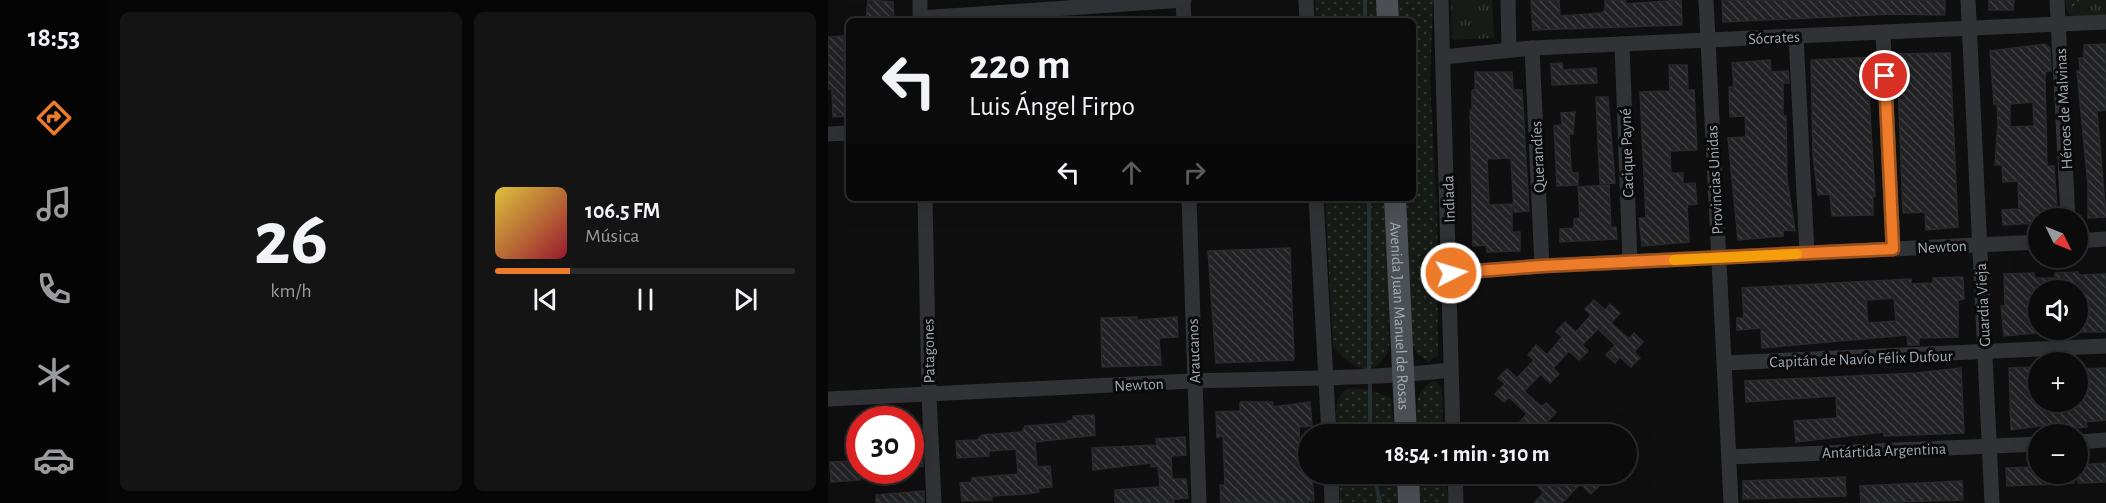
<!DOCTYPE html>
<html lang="es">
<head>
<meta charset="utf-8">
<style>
  :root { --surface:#0b0b0c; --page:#141415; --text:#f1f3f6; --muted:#9a9b9d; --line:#2b2b2d; --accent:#ed7b2a }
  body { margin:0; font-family:"Alegreya Sans",sans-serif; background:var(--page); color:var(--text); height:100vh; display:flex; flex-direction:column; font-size:22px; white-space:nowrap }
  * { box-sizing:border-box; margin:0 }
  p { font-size:20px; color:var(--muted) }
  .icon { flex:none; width:33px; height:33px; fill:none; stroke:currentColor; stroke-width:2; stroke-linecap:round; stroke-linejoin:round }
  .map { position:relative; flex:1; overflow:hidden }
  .drawer { display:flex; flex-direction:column; gap:12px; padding:12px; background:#060607; width:720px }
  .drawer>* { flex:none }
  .banner { position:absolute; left:18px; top:18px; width:570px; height:183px; border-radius:9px; box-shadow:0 6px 24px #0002,0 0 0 2px var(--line); background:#0b0b0c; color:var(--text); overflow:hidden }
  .needle { width:39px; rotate:133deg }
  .controls { position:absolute; left:1200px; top:208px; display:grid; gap:12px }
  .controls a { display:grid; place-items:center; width:60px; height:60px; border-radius:50%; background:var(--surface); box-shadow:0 6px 24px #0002,0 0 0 2px var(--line); font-size:30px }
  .speed { position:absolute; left:18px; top:406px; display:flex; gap:12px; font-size:30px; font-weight:700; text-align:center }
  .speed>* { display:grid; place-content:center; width:78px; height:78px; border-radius:50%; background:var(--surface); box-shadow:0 6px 24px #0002,0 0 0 2px var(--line); line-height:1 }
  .speed .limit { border:9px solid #d22; background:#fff; color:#111 }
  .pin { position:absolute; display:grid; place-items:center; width:51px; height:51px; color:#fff; margin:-26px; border:3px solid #fff; border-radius:50%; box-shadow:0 2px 6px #0007 }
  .me { position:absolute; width:66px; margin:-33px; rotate:85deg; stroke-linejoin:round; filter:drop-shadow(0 0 4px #0008) }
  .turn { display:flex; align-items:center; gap:21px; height:126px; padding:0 24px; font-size:27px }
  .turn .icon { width:78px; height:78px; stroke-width:2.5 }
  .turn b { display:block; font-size:42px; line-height:51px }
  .lanes { display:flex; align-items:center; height:57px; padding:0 24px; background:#0003; justify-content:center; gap:30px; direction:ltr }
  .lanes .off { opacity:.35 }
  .drawer .card { flex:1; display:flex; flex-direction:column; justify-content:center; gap:9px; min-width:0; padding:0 21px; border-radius:9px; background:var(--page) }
  .drawer .dial { align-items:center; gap:0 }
  .dial b { font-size:78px; line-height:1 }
  .song { display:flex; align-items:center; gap:18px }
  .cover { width:72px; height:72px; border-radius:9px; background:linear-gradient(135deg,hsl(50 70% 55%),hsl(350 70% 35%)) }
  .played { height:6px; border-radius:3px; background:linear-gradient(90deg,var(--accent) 25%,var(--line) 25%) }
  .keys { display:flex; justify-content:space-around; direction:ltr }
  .drawer .tiles { flex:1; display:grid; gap:12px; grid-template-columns:repeat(2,1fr) }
  .trip { position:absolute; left:470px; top:424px; width:339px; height:60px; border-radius:30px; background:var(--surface); box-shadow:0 6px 24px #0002,0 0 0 2px var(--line); font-weight:700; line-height:60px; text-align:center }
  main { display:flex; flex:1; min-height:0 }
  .dock { display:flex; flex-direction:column; width:108px; justify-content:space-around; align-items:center; background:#040405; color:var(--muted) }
  .dock .icon { width:42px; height:42px }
  .dock .selected { color:var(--accent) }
  .dock b { font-size:27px; color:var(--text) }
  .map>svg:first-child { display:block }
  .grass { fill:url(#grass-dots) }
  .park { fill:url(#park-tufts) }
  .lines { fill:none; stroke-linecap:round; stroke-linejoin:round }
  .stream { stroke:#263133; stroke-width:4 }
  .building { fill:url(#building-back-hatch); stroke:#292a2c; stroke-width:1.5; fill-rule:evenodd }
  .path { stroke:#36393c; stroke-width:2; stroke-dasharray:3 4.5; stroke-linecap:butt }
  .minor { stroke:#303235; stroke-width:15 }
  .primary { stroke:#4c5054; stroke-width:22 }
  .route-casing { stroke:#9a501b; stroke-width:15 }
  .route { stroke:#ed7b2a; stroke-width:10 }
  .slow { stroke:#f59e0b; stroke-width:10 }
  .labels { text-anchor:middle; stroke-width:6; stroke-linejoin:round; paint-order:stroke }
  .street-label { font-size:16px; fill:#a0aab1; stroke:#0a0a0b }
</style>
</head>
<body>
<main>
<nav class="dock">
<b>18:53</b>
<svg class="icon selected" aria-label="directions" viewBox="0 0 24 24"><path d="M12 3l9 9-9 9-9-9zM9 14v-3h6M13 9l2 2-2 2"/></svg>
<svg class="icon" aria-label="music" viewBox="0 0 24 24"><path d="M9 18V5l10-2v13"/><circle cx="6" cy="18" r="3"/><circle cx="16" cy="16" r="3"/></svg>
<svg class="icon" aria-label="phone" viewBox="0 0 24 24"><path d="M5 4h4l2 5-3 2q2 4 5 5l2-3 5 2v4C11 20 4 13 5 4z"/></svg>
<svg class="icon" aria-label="climate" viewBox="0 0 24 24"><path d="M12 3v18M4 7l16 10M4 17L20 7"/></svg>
<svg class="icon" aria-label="car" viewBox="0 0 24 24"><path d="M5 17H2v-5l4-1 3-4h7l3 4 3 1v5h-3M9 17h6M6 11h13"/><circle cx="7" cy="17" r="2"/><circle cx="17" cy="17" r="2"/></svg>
</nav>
<section class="drawer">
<div class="tiles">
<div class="card dial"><b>26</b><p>km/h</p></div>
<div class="card">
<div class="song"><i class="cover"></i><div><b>106.5 FM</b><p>Música</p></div></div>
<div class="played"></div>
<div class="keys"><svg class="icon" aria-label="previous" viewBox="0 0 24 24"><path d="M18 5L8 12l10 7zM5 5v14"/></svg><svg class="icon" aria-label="pause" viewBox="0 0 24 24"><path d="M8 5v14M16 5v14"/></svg><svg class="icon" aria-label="next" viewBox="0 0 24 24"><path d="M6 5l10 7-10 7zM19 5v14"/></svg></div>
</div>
</div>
</section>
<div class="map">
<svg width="1278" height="503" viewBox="0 0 1278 503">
  <defs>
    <pattern id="grass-dots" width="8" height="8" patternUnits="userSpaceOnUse" patternTransform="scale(1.5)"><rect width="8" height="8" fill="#161b15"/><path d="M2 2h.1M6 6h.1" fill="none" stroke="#353935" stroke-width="1.8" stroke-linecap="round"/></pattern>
    <pattern id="park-tufts" width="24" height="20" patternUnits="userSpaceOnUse" patternTransform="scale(1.5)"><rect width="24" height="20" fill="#161b15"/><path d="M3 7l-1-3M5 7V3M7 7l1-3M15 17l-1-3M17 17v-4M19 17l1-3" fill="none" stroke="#353935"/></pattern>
    <pattern id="building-back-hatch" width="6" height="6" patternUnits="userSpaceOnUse" patternTransform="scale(1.5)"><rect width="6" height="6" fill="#222224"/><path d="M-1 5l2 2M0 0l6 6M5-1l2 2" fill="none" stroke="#3f3f41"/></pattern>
  </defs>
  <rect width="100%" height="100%" fill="#0f0f10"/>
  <g class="grass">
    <path d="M487,0H551L552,21H488Z"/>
    <path d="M570,0H605L602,80L609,212L610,355L601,362L589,354L584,343L578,198H585V21H570Z"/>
    <path d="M497,198H559L561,350C545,382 523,368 505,346Z"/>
    <path d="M606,381L611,384L614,389L615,435H589C589,414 583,391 606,381Z"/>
    <path d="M520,388L542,390L563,398L567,435H510C509,417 503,399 520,388Z"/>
    <path d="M511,474H569L570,503H512Z"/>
    <path d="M589,474H617L621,503H590Z"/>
  </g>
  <g class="park">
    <path d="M623,0H664L666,38L624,40Z"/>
    <path d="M1237,0H1278V16H1242L1238,9Z"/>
  </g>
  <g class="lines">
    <g class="stream">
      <path d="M537,21V0"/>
      <path d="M541,371V198"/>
      <path d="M542,435V379"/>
      <path d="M546,474L552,503"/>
    </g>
  </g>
  <g class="building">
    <path d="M40,0L65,2L66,21H38Z"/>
    <path d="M703,0H731L732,16L774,13L777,10V0H797L798,4L853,0L854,25L705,30Z"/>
    <path d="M894,0H1117V15L1065,14L895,22Z"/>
    <path d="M1161,0H1186L1185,10H1161Z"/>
    <path d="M15,36L17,79H21V116L5,117L4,89H0V37Z"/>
    <path d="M1217,44L1222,48L1223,71H1218L1217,78L1219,166H1226L1230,219H1210V223L1175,225L1174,210L1191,209L1190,181L1175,182L1174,165H1167L1170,123L1169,104H1166L1162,51ZM1205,102L1206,126L1182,127V104Z"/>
    <path d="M1278,44V110L1269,111L1278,217L1260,218V186L1249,71H1252L1251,58H1256V45Z"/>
    <path d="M1122,53L1130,227L1098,230L1097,212L1075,213L1069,54Z"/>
    <path d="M1046,57L1047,80H1040L1047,196H1045V215L1004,216L1002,194L990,195L985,156L983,60Z"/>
    <path d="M942,60L943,72L960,71L961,83H955V116H958L959,179L967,231L955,230V236L910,240L900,138L918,137L917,116L902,117L901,87H906L904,63Z"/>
    <path d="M734,63L735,70L768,68L769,83L724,85L723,64Z"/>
    <path d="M841,65H859L860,90H866L869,150L842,151L843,173H855V184L867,183L869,204L859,205L861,242L814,246L811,218H818L812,92L842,91Z"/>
    <path d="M647,72H684L685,90H694L701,211L686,212L683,158L659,159L661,205L684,204V232H692V251L659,252L658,245L645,246L642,110H644V90H647Z"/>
    <path d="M768,97H780L787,183L772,184Z"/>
    <path d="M747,112L745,134H741L743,168L744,173H750V185L729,186L726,126L734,125L733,113Z"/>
    <path d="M781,185L783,228L788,227L789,239L732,242V229L746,228V219L752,218L750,187Z"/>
    <path d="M462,248L466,360L388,363L380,251Z"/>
    <path d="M1250,272L1251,275L1278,274V332H1250V291H1210V333L1176,336L1173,306H1177L1176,274L1206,273L1207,278H1227V273Z"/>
    <path d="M1135,277L1136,299L1130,300V337L1091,338V345H1080L1079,335L934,348L933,328L909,330V318H916L914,288L1083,279V284L1105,283V278ZM1066,298L1068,321L1040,323L1038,300Z"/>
    <path d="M766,300L777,310L782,304L792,313L783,323L801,339L806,333L815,342L806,352L812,358L803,367L792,357L787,363L778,355L787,345L770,329L754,345L760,351L751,360L741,351L725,368L731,374L722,383L713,374L696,391L714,407L718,403L728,412L719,422L733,435H702L690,424L699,414L681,397L676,402L667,394L677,384L670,378L679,369L689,378L706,360L700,355L708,345L719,355L734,337L728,332L737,322L748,332L763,315L757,309Z"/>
    <path d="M309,317V320L349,317L350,337L331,338L333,365L274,367L273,318Z"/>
    <path d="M1209,367L1210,406L1217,407L1250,404V369L1278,368V420L1258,422L1259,427L1234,429L1233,423L1183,430L1181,368Z"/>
    <path d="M1133,368L1136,433L1056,436V432L968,442L966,421L1009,418L1008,396L918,402L917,381L1088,373Z"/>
    <path d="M412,402H445V407L482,402L484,426L471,427L472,447H476L477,453V474H484L486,501H480V503L393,502L392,485H397L395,436L389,437L388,412L412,411Z"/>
    <path d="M266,415L267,435L207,442L209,467L222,466L224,487L210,488L211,492L199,494L164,496V500L134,501L132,483L144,482V478L190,474L188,449L161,451V456L129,458L128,441L149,440L154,435L194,432L197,426L240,423L239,421L245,420V416Z"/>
    <path d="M357,437L358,455L343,456L344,479H358L360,498L346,499V503H287V490L332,487L330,466L323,467V463L265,470L264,448L329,445L328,439Z"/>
    <path d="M82,448H94L95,466L82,467Z"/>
    <path d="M32,461V480L3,482L2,462Z"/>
    <path d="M1278,463V482L1250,483V465Z"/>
    <path d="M1210,467V474H1246V483L1179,486L1178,468Z"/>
    <path d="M742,474H760L772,485L763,494Z"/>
    <path d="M719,477L729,487L741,477L750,486L734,503H706L716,492L710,487Z"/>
    <path d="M1017,477L1018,496L915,499V481Z"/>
    <path d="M1134,481L1135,500L1033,503L1032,486Z"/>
    <path d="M96,491V503H48V495Z"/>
  </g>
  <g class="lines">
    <path class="path" d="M1244,6L1251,0"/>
    <g class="minor">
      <path d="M92,0V21"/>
      <path d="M355,0L356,21"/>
      <path d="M478,0L479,21"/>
      <path d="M613,0L625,435"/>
      <path d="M680,0L681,50"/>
      <path d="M878,0L903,503"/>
      <path d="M1140,0L1164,503"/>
      <path d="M1229,0L1240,219"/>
      <path d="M92,18L356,0"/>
      <path d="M1055,33L1065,249"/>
      <path d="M968,36L979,253"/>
      <path d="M794,44L802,262"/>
      <path d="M704,48L714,266"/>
      <path d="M615,57L704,48L1278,22"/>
      <path d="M0,134L21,133"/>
      <path d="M97,198L101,395L106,503"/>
      <path d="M361,198L371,503"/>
      <path d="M488,198L501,435"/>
      <path d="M1250,241L1278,239"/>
      <path d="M623,273L714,266L1210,242"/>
      <path d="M896,363L1278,346"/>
      <path d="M0,399C121,394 242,386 364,381C450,378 536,380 623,370"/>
      <path d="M1250,442L1278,440"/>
      <path d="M901,457L1210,444"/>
      <path d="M503,474L504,503"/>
      <path d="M627,474L628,503"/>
    </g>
    <g class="primary">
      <path d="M559,0L560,21"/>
      <path id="s1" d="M567,198L578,435"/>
      <path d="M580,474L581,503"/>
    </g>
  </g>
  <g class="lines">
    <g class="route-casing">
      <path id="route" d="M623,273L714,266L1065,249L1057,76"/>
    </g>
    <use href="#route" class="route"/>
    <path class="slow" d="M846,260L969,254"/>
  </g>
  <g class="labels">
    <g class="street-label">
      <text transform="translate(946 37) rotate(-3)" y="6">Sócrates</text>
      <text transform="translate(1235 109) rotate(-93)" y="6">Héroes de Malvinas</text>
      <text transform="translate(798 153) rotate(-92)" y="6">Cacique Payné</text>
      <text transform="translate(709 157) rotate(-93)" y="6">Querandíes</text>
      <text transform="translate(886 180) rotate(-93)" y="6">Provincias Unidas</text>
      <text transform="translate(620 199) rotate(-92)" y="6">Indiada</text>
      <text transform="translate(1114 246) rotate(-3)" y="6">Newton</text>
      <text transform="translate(1154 305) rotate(-93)" y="6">Guardia Vieja</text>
      <text dy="6" stroke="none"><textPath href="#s1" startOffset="118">Avenida Juan Manuel de Rosas</textPath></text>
      <text transform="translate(100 351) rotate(-91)" y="6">Patagones</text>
      <text transform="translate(365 351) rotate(-92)" y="6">Araucanos</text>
      <text transform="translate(1033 358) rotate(-2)" y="6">Capitán de Navío Félix Dufour</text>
      <text transform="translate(311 384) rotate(-3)" y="6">Newton</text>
      <text transform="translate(1056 450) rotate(-2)" y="6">Antártida Argentina</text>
    </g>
  </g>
</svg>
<div class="controls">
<a><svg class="needle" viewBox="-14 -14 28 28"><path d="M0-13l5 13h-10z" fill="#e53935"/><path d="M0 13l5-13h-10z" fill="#9a9b9d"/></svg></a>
<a><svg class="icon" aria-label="sound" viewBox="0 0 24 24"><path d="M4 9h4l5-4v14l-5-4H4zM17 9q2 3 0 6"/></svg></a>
<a>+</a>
<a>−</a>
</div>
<div class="speed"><div class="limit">30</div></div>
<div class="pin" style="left:1057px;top:76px;background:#d93025"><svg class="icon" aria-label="arrive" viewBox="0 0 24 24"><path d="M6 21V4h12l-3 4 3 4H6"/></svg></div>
<svg class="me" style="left:623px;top:273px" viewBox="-20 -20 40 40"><circle r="17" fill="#ed7b2a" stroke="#fff" stroke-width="3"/><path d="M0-11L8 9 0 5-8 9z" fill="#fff"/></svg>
<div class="trip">18:54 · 1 min · 310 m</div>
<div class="banner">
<div class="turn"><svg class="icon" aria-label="left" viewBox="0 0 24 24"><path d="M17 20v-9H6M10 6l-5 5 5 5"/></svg><div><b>220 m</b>Luis Ángel Firpo</div></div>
<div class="lanes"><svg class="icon" aria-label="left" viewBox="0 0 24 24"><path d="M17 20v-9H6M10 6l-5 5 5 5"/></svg><svg class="icon off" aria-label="ahead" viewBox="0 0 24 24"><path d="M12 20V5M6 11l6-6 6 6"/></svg><svg class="icon off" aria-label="right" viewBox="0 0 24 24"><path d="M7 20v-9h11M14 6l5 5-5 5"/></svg></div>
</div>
</div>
</main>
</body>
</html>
